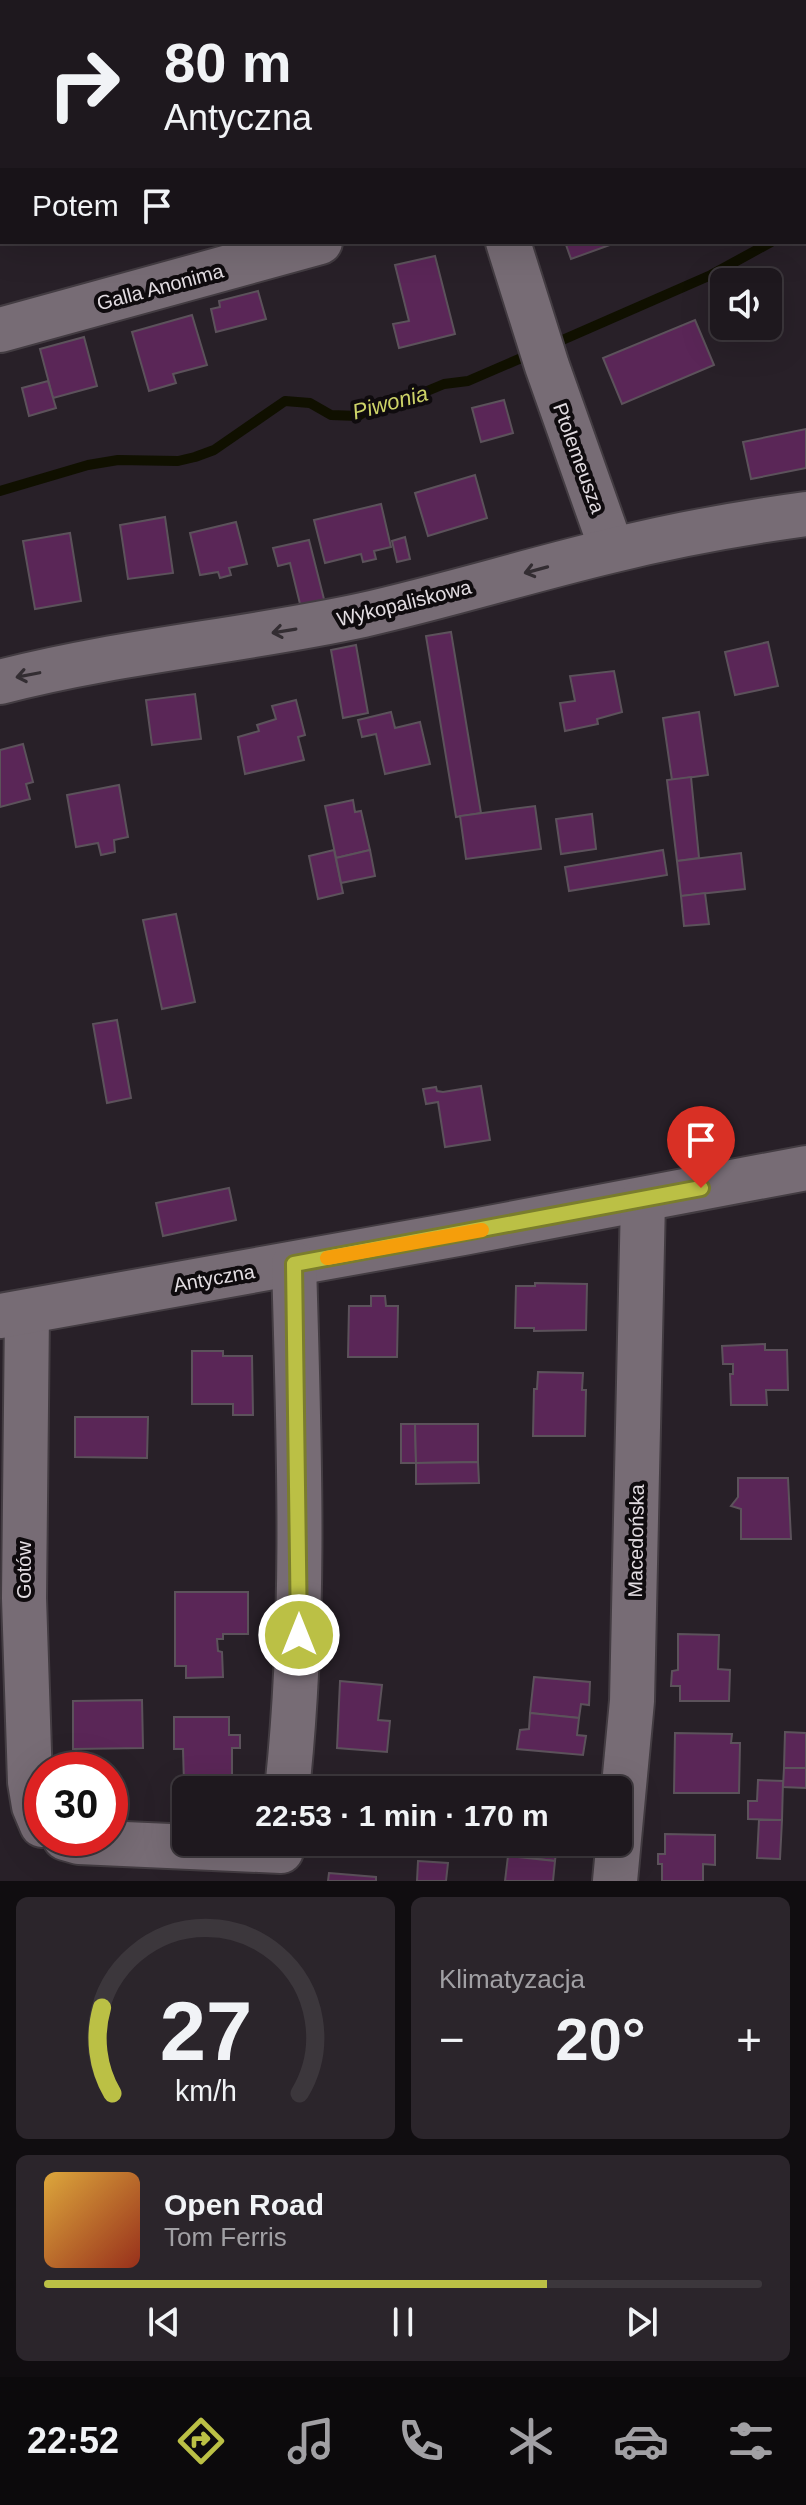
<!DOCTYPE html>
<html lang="pl">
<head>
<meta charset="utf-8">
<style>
  :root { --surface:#1e181e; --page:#2b252b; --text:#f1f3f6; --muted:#a1a0a4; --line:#3c373c; --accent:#bbc045 }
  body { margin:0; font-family:Arial,sans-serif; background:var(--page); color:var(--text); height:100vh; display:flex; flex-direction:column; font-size:30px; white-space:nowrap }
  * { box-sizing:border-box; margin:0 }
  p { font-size:26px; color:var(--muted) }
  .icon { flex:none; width:44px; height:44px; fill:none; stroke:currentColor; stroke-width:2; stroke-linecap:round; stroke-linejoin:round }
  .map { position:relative; height:1881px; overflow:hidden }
  .details { display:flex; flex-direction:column; gap:16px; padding:16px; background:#100d10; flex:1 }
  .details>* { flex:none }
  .guide { position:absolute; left:0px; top:0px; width:806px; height:244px; box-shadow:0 8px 32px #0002,0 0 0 2px var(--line); background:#1e181e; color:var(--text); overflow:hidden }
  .controls { position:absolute; left:710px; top:268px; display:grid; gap:16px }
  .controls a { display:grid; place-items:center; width:72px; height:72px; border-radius:12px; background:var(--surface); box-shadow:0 8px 32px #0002,0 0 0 2px var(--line); font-size:40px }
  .speed { position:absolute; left:24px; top:1752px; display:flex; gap:16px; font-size:40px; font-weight:700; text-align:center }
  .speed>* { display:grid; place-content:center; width:104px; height:104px; border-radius:50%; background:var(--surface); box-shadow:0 8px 32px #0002,0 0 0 2px var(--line); line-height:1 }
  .speed .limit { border:12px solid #d22; background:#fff; color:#111 }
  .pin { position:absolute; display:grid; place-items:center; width:68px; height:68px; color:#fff; margin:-82px -34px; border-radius:50% 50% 50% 0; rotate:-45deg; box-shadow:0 0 8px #0007 }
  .pin .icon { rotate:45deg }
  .me { position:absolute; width:88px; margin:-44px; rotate:0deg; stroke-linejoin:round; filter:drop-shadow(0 0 6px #0008) }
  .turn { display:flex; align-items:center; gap:28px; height:168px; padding:0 32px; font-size:36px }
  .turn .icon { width:104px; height:104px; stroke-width:2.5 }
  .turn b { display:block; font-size:56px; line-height:68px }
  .then { display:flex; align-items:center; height:76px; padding:0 32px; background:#0003; gap:16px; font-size:30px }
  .big { font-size:60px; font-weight:700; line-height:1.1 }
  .details .widget { flex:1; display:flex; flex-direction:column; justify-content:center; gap:12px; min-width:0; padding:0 28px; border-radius:12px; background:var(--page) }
  .details .dial { align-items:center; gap:0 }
  .dial svg { height:208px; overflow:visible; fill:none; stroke:var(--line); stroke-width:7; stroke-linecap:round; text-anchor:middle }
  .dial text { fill:var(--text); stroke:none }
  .song { display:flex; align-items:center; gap:24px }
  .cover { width:96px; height:96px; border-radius:12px; background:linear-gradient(135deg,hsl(40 70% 55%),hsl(10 70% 35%)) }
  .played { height:8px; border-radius:4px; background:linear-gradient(90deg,var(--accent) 70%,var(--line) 70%) }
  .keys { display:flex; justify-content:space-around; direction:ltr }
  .heat { display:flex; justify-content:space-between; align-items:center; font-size:44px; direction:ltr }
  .details .tiles { flex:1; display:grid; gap:16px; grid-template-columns:1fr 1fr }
  .widget:last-child { grid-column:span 2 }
  .trip { position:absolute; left:172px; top:1776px; width:460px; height:80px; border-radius:12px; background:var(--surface); box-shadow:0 8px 32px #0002,0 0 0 2px var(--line); font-weight:700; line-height:80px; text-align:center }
  .dock { display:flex; height:128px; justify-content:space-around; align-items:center; background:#0c0a0c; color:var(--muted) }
  .dock .icon { width:56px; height:56px }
  .dock .active { color:var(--accent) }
  .dock b { font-size:36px; color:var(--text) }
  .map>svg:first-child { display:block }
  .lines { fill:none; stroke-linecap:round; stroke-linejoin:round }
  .stream { stroke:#101000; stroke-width:10 }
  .building { fill:#5a2657; stroke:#5c525b; stroke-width:2 }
  .minor-casing { stroke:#433c42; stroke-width:48 }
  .minor { stroke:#776c75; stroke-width:44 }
  .oneway { stroke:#332d32 }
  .route-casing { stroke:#7a7d2d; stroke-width:20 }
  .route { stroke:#bbc045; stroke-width:14 }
  .slow { stroke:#f59e0b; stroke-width:14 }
  .labels { text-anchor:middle; stroke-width:8; stroke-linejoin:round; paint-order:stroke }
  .street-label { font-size:20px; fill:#e3dde2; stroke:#0f0b0e }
  .water-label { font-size:22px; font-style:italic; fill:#cdd368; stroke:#0f0b0e }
</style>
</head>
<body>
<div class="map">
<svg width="806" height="1881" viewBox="0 0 806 1881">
  <rect width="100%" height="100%" fill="#282028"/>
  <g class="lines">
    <g class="stream">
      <path d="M804,214L806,213"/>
      <path d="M551,345L711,275L771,242"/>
      <path d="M0,491L88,465L118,460L178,461L195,457L214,450L285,401L310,403L331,415L358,416L379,403L420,394L444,384L468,381L533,353"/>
    </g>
  </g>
  <g class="building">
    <rect x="194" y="0" width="32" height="2"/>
    <rect x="243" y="0" width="43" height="2"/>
    <rect x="743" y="0" width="34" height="2"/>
    <path d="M804,63H806L804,109Z"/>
    <path d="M2,87V138L0,139V88Z"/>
    <path d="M565,242H618L571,259Z"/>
    <path d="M435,256L455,334L399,348L393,324L409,321L395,265Z"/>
    <path d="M258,291L266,319L216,332L211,309L220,307L219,301Z"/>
    <path d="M192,315L207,365L173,374L176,383L149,391L132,332Z"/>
    <path d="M695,320L714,365L622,404L603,358Z"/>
    <path d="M84,337L97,386L53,398L40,349Z"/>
    <path d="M48,381L56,408L29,416L22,388Z"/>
    <path d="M504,400L513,433L481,442L472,408Z"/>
    <path d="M806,429V468L751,479L743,442Z"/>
    <path d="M475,475L487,518L428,536L415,493Z"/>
    <path d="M381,504L391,547L374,551L376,559L363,562L361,554L325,563L314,520Z"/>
    <path d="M165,517L173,573L128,579L120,525Z"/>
    <path d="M236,522L247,564L229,568L231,575L220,578L218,572L200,575L190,533Z"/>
    <path d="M70,533L81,601L35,609L23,541Z"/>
    <path d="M405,537L410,559L397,562L392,541Z"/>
    <path d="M309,540L326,607L302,612L290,563L278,566L273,548Z"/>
    <path d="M451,632L481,813L456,817L426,636Z"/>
    <path d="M768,642L778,686L735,695L725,652Z"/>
    <path d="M356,645L368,713L343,718L331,650Z"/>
    <path d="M614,671L622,712L597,719L598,724L565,731L560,703L575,701L570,676Z"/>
    <path d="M195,694L201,739L152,745L146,700Z"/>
    <path d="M296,700L305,735L298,737L304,760L245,774L238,737L259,731L257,725L276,719L272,706Z"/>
    <path d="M391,712L395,728L420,722L430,764L385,774L376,734L362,737L358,720Z"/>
    <path d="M699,712L708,775L672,780L663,718Z"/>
    <path d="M23,744L33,782L26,784L30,799L0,807V750Z"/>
    <path d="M691,777L699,858L677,861L667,780Z"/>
    <path d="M119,785L128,837L114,840L115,852L101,855L98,843L76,847L67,795Z"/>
    <path d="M353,800L355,812L361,811L370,850L336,858L325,806Z"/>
    <path d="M535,806L541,849L466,859L460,816Z"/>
    <path d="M592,814L596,849L561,854L556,819Z"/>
    <path d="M334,850L343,893L318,899L309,856Z"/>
    <path d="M370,850L375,876L341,883L336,858Z"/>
    <path d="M663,850L667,875L569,891L565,867Z"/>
    <path d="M741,853L745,889L681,896L677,861Z"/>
    <path d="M705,893L709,924L684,926L681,896Z"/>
    <path d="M176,914L195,1002L162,1009L143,920Z"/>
    <path d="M117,1020L131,1098L107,1103L93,1024Z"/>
    <path d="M481,1086L490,1140L445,1147L438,1102L426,1104L423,1089L436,1087L437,1091L443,1092Z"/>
    <path d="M229,1188L236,1220L163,1236L156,1203Z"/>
    <path d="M535,1283L587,1284L586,1330L534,1331V1328H515L516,1286H535Z"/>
    <path d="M371,1296H385L386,1306H398L397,1357H348L349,1306H371Z"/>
    <path d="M765,1344V1350H787L788,1390H766L767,1405H731L730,1374H733V1364H723L722,1346Z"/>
    <path d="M192,1351H223V1356H252L253,1415H233V1404H192Z"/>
    <path d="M538,1372L583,1373L582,1390H586L585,1436H533L534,1389H537Z"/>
    <path d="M75,1417H148L147,1458L75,1457Z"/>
    <path d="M401,1424H415L416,1463H401Z"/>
    <path d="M415,1424H478V1462L416,1463Z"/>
    <path d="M478,1462L479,1483L416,1484V1463Z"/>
    <path d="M738,1478H788L791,1539H741V1509L731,1506L738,1497Z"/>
    <path d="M175,1592H248V1634H223V1639H217L218,1651L222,1652L223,1677L186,1678V1666H175Z"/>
    <path d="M678,1634L719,1635L718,1669L730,1670L729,1701H680V1686H671L672,1671L678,1670Z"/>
    <path d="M534,1677L590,1682L589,1705L581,1704L579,1718L530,1713Z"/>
    <path d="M340,1681L382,1685L378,1720L390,1721L387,1752L337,1748Z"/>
    <path d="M142,1700L143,1748L73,1749V1701Z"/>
    <path d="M530,1713L579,1718L577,1735L586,1736L583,1755L517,1749L520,1730L529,1729Z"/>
    <path d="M174,1717H229V1735H240V1748H232V1783H184L183,1749H174Z"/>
    <path d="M785,1732L806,1733V1768H784Z"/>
    <path d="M675,1733L732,1734L731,1743H740L739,1793H674Z"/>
    <path d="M784,1768H806V1788L783,1787Z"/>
    <path d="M758,1780L783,1781L782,1820L748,1819V1801H757Z"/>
    <path d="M457,1783L491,1786L490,1790H456Z"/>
    <path d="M331,1784L378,1789V1790H330Z"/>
    <path d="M759,1820H782L780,1859L757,1858Z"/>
    <path d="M665,1834L715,1835V1865L703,1864V1881H662V1864H658V1854H665Z"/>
    <path d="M501,1842H566L557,1843L555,1861L500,1855Z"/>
    <path d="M508,1856L555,1861L553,1881H505Z"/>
    <path d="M418,1861L448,1863L446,1881H417Z"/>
    <path d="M329,1873L376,1877V1881H328Z"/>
  </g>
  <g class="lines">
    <g class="minor-casing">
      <g id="minor">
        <path d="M169,0V2"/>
        <path d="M448,0V2"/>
        <path d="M804,155L806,154"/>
        <path d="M508,242L547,366L612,550"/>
        <path d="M0,330L320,242"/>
        <path d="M0,682C119,651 243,641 363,615C446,596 527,571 610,551C674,535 740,523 806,514"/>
        <path d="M27,1312L24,1598L30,1782L34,1806L42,1825"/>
        <path d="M0,1316L463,1233L806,1168"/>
        <path d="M287,1790C306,1615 299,1439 294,1264"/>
        <path d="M65,1838L79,1842L281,1851"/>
        <path d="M615,1881L632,1701L643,1200"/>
      </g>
    </g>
    <use href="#minor" class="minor"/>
  </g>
  <defs><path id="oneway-shaft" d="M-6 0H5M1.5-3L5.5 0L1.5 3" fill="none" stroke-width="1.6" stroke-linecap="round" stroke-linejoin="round" transform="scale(2)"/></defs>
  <g class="oneway">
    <use href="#oneway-shaft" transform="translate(536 570) rotate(165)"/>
    <use href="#oneway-shaft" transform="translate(284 631) rotate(171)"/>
    <use href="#oneway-shaft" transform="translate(28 675) rotate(169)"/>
  </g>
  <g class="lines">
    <g class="route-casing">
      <path id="route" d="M299,1635L294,1264L701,1188"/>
    </g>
    <use href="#route" class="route"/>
    <path class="slow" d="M327,1258L482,1230"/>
  </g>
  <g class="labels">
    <g class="street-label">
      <text transform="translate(160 287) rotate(-15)" y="7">Galla Anonima</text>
      <text transform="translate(579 458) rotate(70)" y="7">Ptolemeusza</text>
      <text transform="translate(404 603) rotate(-14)" y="7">Wykopaliskowa</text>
      <text transform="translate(214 1278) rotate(-10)" y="7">Antyczna</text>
      <text transform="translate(636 1541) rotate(-89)" y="7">Macedońska</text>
      <text transform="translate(24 1570) rotate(-90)" y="7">Gotów</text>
    </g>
    <g class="water-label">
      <text transform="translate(390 402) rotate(-15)" y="8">Piwonia</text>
    </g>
  </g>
</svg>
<div class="controls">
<a><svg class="icon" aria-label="sound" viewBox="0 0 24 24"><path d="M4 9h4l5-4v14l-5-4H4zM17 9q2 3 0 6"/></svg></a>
</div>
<div class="speed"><div class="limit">30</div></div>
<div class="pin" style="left:701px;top:1188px;background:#d93025"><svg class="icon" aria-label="arrive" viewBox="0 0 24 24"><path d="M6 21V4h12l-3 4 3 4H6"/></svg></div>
<svg class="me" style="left:299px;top:1635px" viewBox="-20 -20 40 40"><circle r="17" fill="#bbc045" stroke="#fff" stroke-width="3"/><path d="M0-11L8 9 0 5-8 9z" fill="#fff"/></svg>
<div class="trip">22:53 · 1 min · 170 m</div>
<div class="guide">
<div class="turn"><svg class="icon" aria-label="right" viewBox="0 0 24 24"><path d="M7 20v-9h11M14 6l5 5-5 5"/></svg><div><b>80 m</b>Antyczna</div></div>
<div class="then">Potem<svg class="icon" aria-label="arrive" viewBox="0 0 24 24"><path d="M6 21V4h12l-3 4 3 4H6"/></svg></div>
</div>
</div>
<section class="details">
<div class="tiles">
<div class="widget dial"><svg viewBox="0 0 100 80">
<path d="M14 69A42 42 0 1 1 86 69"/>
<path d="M14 69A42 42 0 0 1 10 36" stroke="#bbc045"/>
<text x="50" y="56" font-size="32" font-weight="700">27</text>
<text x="50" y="72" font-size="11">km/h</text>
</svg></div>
<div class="widget"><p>Klimatyzacja</p>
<div class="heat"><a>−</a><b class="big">20°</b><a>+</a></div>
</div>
<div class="widget">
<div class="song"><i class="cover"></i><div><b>Open Road</b><p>Tom Ferris</p></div></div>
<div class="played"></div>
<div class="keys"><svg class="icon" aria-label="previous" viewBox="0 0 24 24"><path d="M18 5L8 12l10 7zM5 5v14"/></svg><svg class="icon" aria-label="pause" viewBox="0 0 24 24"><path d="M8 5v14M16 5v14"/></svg><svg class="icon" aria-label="next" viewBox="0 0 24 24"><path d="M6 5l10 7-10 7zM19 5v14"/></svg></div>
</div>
</div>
</section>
<nav class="dock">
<b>22:52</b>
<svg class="icon active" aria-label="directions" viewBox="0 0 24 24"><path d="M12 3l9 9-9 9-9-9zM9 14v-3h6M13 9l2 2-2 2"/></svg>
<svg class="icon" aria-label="music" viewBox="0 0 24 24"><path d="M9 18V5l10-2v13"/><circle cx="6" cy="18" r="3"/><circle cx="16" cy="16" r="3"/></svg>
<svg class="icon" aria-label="phone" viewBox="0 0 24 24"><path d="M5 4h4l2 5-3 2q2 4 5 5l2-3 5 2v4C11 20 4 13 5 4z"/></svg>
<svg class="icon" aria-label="climate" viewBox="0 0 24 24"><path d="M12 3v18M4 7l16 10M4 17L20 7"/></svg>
<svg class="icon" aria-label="car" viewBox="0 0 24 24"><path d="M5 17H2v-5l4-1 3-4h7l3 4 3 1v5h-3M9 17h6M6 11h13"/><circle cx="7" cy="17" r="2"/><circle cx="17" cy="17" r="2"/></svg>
<svg class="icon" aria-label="filters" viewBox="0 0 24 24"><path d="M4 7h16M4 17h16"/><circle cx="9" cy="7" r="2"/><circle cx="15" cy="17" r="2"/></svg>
</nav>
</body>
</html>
